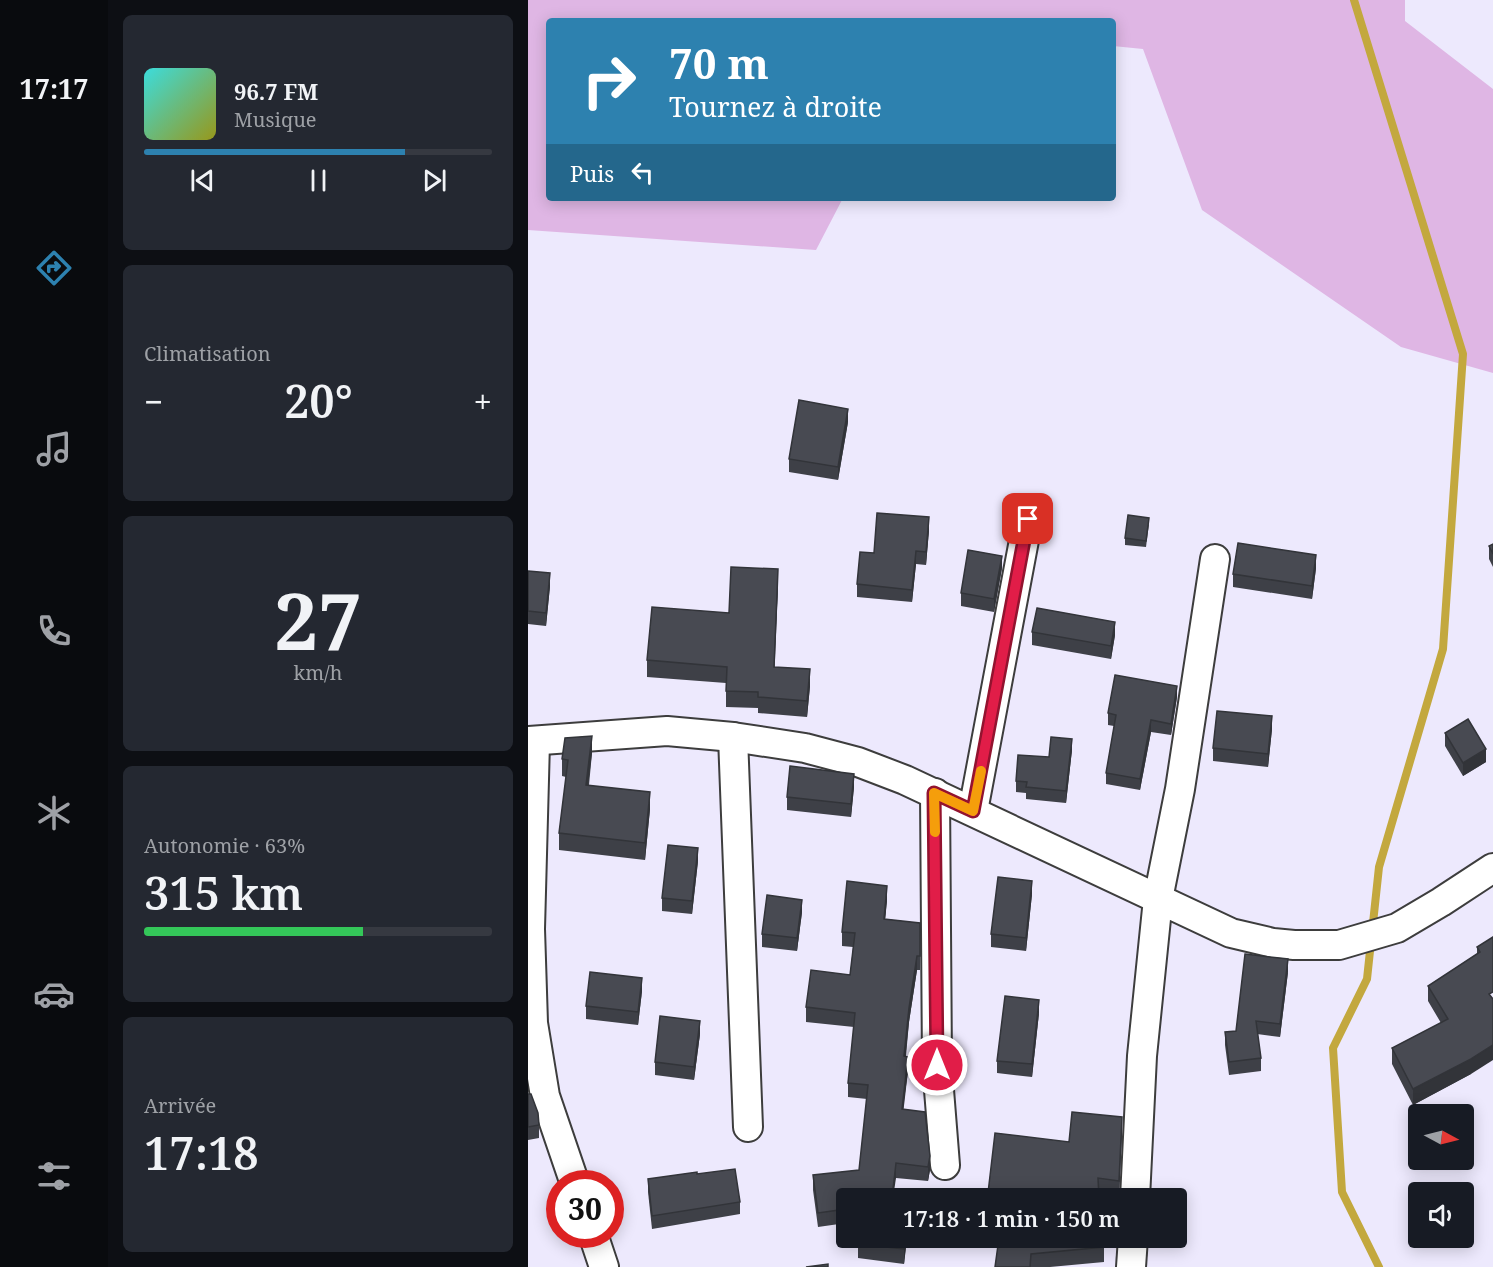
<!DOCTYPE html>
<html lang="fr">
<head>
<meta charset="utf-8">
<style>
  :root { --surface:#171b24; --page:#242831; --text:#f1f3f6; --muted:#9ea1a6; --line:#363941; --accent:#2d81af }
  body { margin:0; font-family:"Noto Serif",serif; background:var(--page); color:var(--text); height:100vh; display:flex; flex-direction:column; font-size:22px; white-space:nowrap }
  * { box-sizing:border-box; margin:0 }
  p { font-size:20px; color:var(--muted) }
  .icon { flex:none; width:33px; height:33px; fill:none; stroke:currentColor; stroke-width:2; stroke-linecap:round; stroke-linejoin:round }
  .map { position:relative; flex:1; overflow:hidden }
  .panel { display:flex; flex-direction:column; gap:15px; padding:15px; background:#0d0f14; width:420px }
  .panel>* { flex:none }
  .banner { position:absolute; left:18px; top:18px; width:570px; height:183px; border-radius:6px; box-shadow:0 3px 15px #0003; background:#2d81af; color:#fff; overflow:hidden }
  .needle { width:39px; rotate:97deg }
  .fabs { position:absolute; left:880px; top:1104px; display:grid; gap:12px }
  .fabs a { display:grid; place-items:center; width:66px; height:66px; border-radius:6px; background:var(--surface); box-shadow:0 3px 15px #0003; font-size:30px }
  .speed { position:absolute; left:18px; top:1170px; display:flex; gap:12px; font-size:30px; font-weight:700; text-align:center }
  .speed>* { display:grid; place-content:center; width:78px; height:78px; border-radius:50%; background:var(--surface); box-shadow:0 3px 15px #0003; line-height:1 }
  .speed .limit { border:9px solid #d22; background:#fff; color:#111 }
  .pin { position:absolute; display:grid; place-items:center; width:51px; height:51px; color:#fff; margin:-26px; border-radius:12px; box-shadow:0 3px 9px #0006 }
  .me { position:absolute; width:66px; margin:-33px; rotate:0deg; stroke-linejoin:round; filter:drop-shadow(0 0 4px #0008) }
  .turn { display:flex; align-items:center; gap:21px; height:126px; padding:0 24px; font-size:27px }
  .turn .icon { width:78px; height:78px; stroke-width:2.5 }
  .turn b { display:block; font-size:42px; line-height:51px }
  .then { display:flex; align-items:center; height:57px; padding:0 24px; background:#0003; gap:12px; font-size:22px }
  .big { font-size:45px; font-weight:600; line-height:1.1 }
  .panel .card { flex:1; display:flex; flex-direction:column; justify-content:center; gap:9px; min-width:0; padding:0 21px; border-radius:9px; background:var(--page) }
  .panel .dial { align-items:center; gap:0 }
  .dial b { font-size:78px; line-height:1 }
  .song { display:flex; align-items:center; gap:18px }
  .cover { width:72px; height:72px; border-radius:9px; background:linear-gradient(135deg,hsl(180 70% 55%),hsl(60 70% 35%)) }
  .played { height:6px; border-radius:3px; background:linear-gradient(90deg,var(--accent) 75%,var(--line) 75%) }
  .keys { display:flex; justify-content:space-around; direction:ltr }
  .heat { display:flex; justify-content:space-between; align-items:center; font-size:33px; direction:ltr }
  .charge { height:9px; border-radius:4px; background:linear-gradient(90deg,#34c759 63%,var(--line) 0) }
  .trip { position:absolute; left:308px; top:1188px; width:351px; height:60px; border-radius:6px; background:var(--surface); box-shadow:0 3px 15px #0003; font-weight:600; line-height:60px; text-align:center }
  main { display:flex; flex:1; min-height:0 }
  .tabs { display:flex; flex-direction:column; width:108px; justify-content:space-around; align-items:center; background:#090b0e; color:var(--muted) }
  .tabs .icon { width:42px; height:42px }
  .tabs .selected { color:var(--accent) }
  .tabs b { font-size:27px; color:var(--text) }
  .map>svg:first-child { display:block }
  .green { fill:#dfb6e4 }
  .lines { fill:none; stroke-linecap:round; stroke-linejoin:round }
  .stream { stroke:#c3a83e; stroke-width:8 }
  .street-casing { stroke:#3d3d3d; stroke-width:32 }
  .street { stroke:#fff; stroke-width:28 }
  .wall { fill:#3e4047 }
  .shaded-wall { fill:#323439 }
  .building { fill:#484a52; stroke:#323439; stroke-width:1.5 }
  .route-casing { stroke:#92132f; stroke-width:15 }
  .route { stroke:#e11d48; stroke-width:10 }
  .slow { stroke:#f59e0b; stroke-width:10 }
</style>
</head>
<body>
<main>
<nav class="tabs">
<b>17:17</b>
<svg class="icon selected" aria-label="directions" viewBox="0 0 24 24"><path d="M12 3l9 9-9 9-9-9zM9 14v-3h6M13 9l2 2-2 2"/></svg>
<svg class="icon" aria-label="music" viewBox="0 0 24 24"><path d="M9 18V5l10-2v13"/><circle cx="6" cy="18" r="3"/><circle cx="16" cy="16" r="3"/></svg>
<svg class="icon" aria-label="phone" viewBox="0 0 24 24"><path d="M5 4h4l2 5-3 2q2 4 5 5l2-3 5 2v4C11 20 4 13 5 4z"/></svg>
<svg class="icon" aria-label="climate" viewBox="0 0 24 24"><path d="M12 3v18M4 7l16 10M4 17L20 7"/></svg>
<svg class="icon" aria-label="car" viewBox="0 0 24 24"><path d="M5 17H2v-5l4-1 3-4h7l3 4 3 1v5h-3M9 17h6M6 11h13"/><circle cx="7" cy="17" r="2"/><circle cx="17" cy="17" r="2"/></svg>
<svg class="icon" aria-label="filters" viewBox="0 0 24 24"><path d="M4 7h16M4 17h16"/><circle cx="9" cy="7" r="2"/><circle cx="15" cy="17" r="2"/></svg>
</nav>
<section class="panel">
<div class="card">
<div class="song"><i class="cover"></i><div><b>96.7 FM</b><p>Musique</p></div></div>
<div class="played"></div>
<div class="keys"><svg class="icon" aria-label="previous" viewBox="0 0 24 24"><path d="M18 5L8 12l10 7zM5 5v14"/></svg><svg class="icon" aria-label="pause" viewBox="0 0 24 24"><path d="M8 5v14M16 5v14"/></svg><svg class="icon" aria-label="next" viewBox="0 0 24 24"><path d="M6 5l10 7-10 7zM19 5v14"/></svg></div>
</div>
<div class="card"><p>Climatisation</p>
<div class="heat"><a>−</a><b class="big">20°</b><a>+</a></div>
</div>
<div class="card dial"><b>27</b><p>km/h</p></div>
<div class="card"><p>Autonomie · 63%</p><b class="big">315 km</b><div class="charge"></div></div>
<div class="card"><p>Arrivée</p><b class="big">17:18</b></div>
</section>
<div class="map">
<svg width="965" height="1267" viewBox="0 0 965 1267">
  <rect width="100%" height="100%" fill="#ede9fd"/>
  <path class="green" d="M0,0H877V21L965,89V373L873,347L674,210L615,49L585,46V21H21V198H315L288,250L0,230Z"/>
  <g class="lines">
    <path class="stream" d="M826,0L935,354L915,649L851,867L839,979L805,1048L814,1192L851,1267"/>
    <g class="street-casing">
      <g id="street">
        <path d="M205,737L220,1127"/>
        <path d="M0,741L139,731L205,737L277,748L330,762L377,780L703,933L745,943L766,945H811L869,928L913,902L965,868"/>
        <path d="M7,742L2,929L5,1023L17,1096L47,1184"/>
        <path d="M407,793L409,1065L417,1165"/>
        <path d="M445,811L500,519"/>
        <path d="M607,1198L614,1056L630,899L652,789L687,559"/>
        <path d="M65,1234L76,1267"/>
        <path d="M603,1267L605,1238"/>
      </g>
    </g>
    <use href="#street" class="street"/>
  </g>
  <g class="wall">
    <path d="M320,422L310,480L261,472V459Z"/>
    <path d="M621,524L618,547L597,545V538Z"/>
    <path d="M401,530L398,565L388,564L384,602L329,597V584L346,553Z"/>
    <path d="M965,544V567L961,559V546Z"/>
    <path d="M474,568L466,612L433,606V593Z"/>
    <path d="M788,568L784,599L705,587V574Z"/>
    <path d="M0,571L22,586L18,626L0,624Z"/>
    <path d="M250,586L246,667L282,686L279,717L230,713V708L198,707V683L119,677V660Z"/>
    <path d="M504,632L587,635L583,659L504,645Z"/>
    <path d="M649,697L643,735L623,732L612,790L578,784V773L586,726L580,725V713Z"/>
    <path d="M744,729L740,767L685,761V748Z"/>
    <path d="M917,733L958,762L935,776L917,746Z"/>
    <path d="M544,750L538,803L498,799V793L488,792V781Z"/>
    <path d="M64,753L61,785L122,809L117,860L31,850V833L38,777L34,776V759Z"/>
    <path d="M326,787L323,817L259,810V797Z"/>
    <path d="M170,861L164,914L134,911V898Z"/>
    <path d="M504,894L498,951L463,947V934Z"/>
    <path d="M359,900L357,919L392,923V970H389L381,1022L378,1056L380,1071L375,1109L402,1170L400,1181L368,1178L318,1198V1223L290,1227L285,1190V1175L331,1170L339,1099L320,1097V1083L326,1027L278,1022V1007L322,975L325,947L314,946V932Z"/>
    <path d="M274,912L269,951L234,947V934Z"/>
    <path d="M965,937L943,1074L885,1105L864,1064V1048L913,1023L900,1001V986L949,954V947Z"/>
    <path d="M760,972L752,1037L729,1034L733,1058V1071L701,1075L697,1045V1032L708,1031Z"/>
    <path d="M114,991L110,1025L58,1019V1006Z"/>
    <path d="M511,1013L504,1077L469,1073V1061Z"/>
    <path d="M172,1034L166,1080L127,1075V1062Z"/>
    <path d="M0,1094L11,1125V1138L0,1140Z"/>
    <path d="M594,1132L591,1196L571,1193V1198H460V1193L541,1142Z"/>
    <path d="M120,1179L212,1202V1214L124,1229L120,1192Z"/>
    <path d="M648,1198L654,1205L652,1240L621,1238H648Z"/>
    <path d="M379,1238L376,1264L330,1258V1244Z"/>
    <path d="M471,1238L576,1247V1262L522,1267H467Z"/>
  </g>
  <g class="shaded-wall">
    <path d="M320,409V422L310,480V467Z"/>
    <path d="M401,517V530L398,565V552Z"/>
    <path d="M388,551V564L384,602V590Z"/>
    <path d="M788,555V568L784,599V586Z"/>
    <path d="M474,556V568L466,612V599Z"/>
    <path d="M250,569V586L246,683V667Z"/>
    <path d="M22,573V586L18,626V613Z"/>
    <path d="M587,622V635L583,659V646Z"/>
    <path d="M282,669V686L279,717V701Z"/>
    <path d="M649,686V697L643,735V724Z"/>
    <path d="M744,716V729L740,767V754Z"/>
    <path d="M623,720V732L612,790V779Z"/>
    <path d="M64,736V753L58,802V785Z"/>
    <path d="M544,739V750L538,803V791Z"/>
    <path d="M958,749V762L935,776V763Z"/>
    <path d="M326,774V787L323,817V804Z"/>
    <path d="M122,792V809L117,860V843Z"/>
    <path d="M170,848V861L164,914V901Z"/>
    <path d="M504,881V894L498,951V938Z"/>
    <path d="M359,886V900L356,933V919Z"/>
    <path d="M274,900V912L269,951V938Z"/>
    <path d="M389,956V970L381,1022L376,1070V1056L381,1008Z"/>
    <path d="M760,959V972L752,1037V1024Z"/>
    <path d="M114,978V991L110,1025V1012Z"/>
    <path d="M511,1000V1013L504,1077V1064Z"/>
    <path d="M172,1021V1034L166,1080V1067Z"/>
    <path d="M965,1045V1060L943,1074L885,1105V1089Z"/>
    <path d="M380,1057V1071L374,1123V1109Z"/>
    <path d="M594,1117V1132L591,1196V1181Z"/>
    <path d="M402,1156V1170L400,1181V1167Z"/>
    <path d="M368,1163V1178L365,1198H364Z"/>
    <path d="M654,1192V1205L652,1240V1227Z"/>
    <path d="M377,1238H379L376,1264V1249Z"/>
  </g>
  <g class="building">
    <path d="M271,400L320,409L310,467L261,459Z"/>
    <path d="M349,513L401,517L398,552L388,551L384,590L329,584L332,552L346,553Z"/>
    <path d="M600,515L621,518L618,541L597,538Z"/>
    <path d="M710,543L788,555L784,586L705,574Z"/>
    <path d="M965,544V554L961,546Z"/>
    <path d="M440,550L474,556L466,599L433,593Z"/>
    <path d="M203,567L250,569L246,667L282,669L279,701L230,697V692L198,691L199,667L119,660L124,607L201,613Z"/>
    <path d="M0,571L22,573L18,613L0,611Z"/>
    <path d="M509,608L587,622L583,646L504,632Z"/>
    <path d="M587,675L649,686L643,724L623,720L612,779L578,773L588,715L580,713Z"/>
    <path d="M689,711L744,716L740,754L685,748Z"/>
    <path d="M940,719L958,749L935,763L917,733Z"/>
    <path d="M64,736L58,785L122,792L117,843L31,833L40,760L34,759L37,738Z"/>
    <path d="M523,737L544,739L538,791L498,787L499,782L488,781L490,755L521,757Z"/>
    <path d="M262,766L326,774L323,804L259,797Z"/>
    <path d="M140,845L170,848L164,901L134,898Z"/>
    <path d="M470,877L504,881L498,938L463,934Z"/>
    <path d="M319,881L359,886L356,919L392,923V956H389L381,1008L376,1056L380,1057L374,1109L397,1112L402,1156L400,1167L368,1163L364,1198H318V1209L290,1213L285,1175L331,1170L340,1085L320,1083L327,1013L278,1007L283,970L322,975L327,933L314,932Z"/>
    <path d="M239,895L274,900L269,938L234,934Z"/>
    <path d="M965,937V992L961,994L965,999V1045L943,1059L885,1089L864,1048L920,1019L900,986L952,952L949,947Z"/>
    <path d="M717,954L760,959L752,1024L728,1021L733,1058L701,1062L697,1032L708,1031Z"/>
    <path d="M62,972L114,978L110,1012L58,1006Z"/>
    <path d="M477,996L511,1000L504,1064L469,1061Z"/>
    <path d="M132,1016L172,1021L166,1067L127,1062Z"/>
    <path d="M0,1094H3L10,1113L11,1125L0,1127Z"/>
    <path d="M544,1112L594,1117L591,1181L570,1178L571,1198H475V1195L460,1193L467,1133L541,1142Z"/>
    <path d="M207,1169L212,1202L124,1216L120,1179L169,1172V1174Z"/>
    <path d="M622,1190L654,1192L652,1227L648,1226V1198H621Z"/>
    <path d="M331,1238H377L376,1249L330,1244Z"/>
    <path d="M471,1238H575L576,1247L503,1254L502,1267H467Z"/>
    <path d="M300,1264V1267H278Z"/>
  </g>
  <g class="lines">
    <g class="route-casing">
      <path id="route" d="M409,1065L406,793L445,811L500,519"/>
    </g>
    <use href="#route" class="route"/>
    <path class="slow" d="M407,832L406,793L445,811L453,771"/>
  </g>
</svg>
<div class="fabs">
<a><svg class="needle" viewBox="-14 -14 28 28"><path d="M0-13l5 13h-10z" fill="#e53935"/><path d="M0 13l5-13h-10z" fill="#9ea1a6"/></svg></a>
<a><svg class="icon" aria-label="sound" viewBox="0 0 24 24"><path d="M4 9h4l5-4v14l-5-4H4zM17 9q2 3 0 6"/></svg></a>
</div>
<div class="speed"><div class="limit">30</div></div>
<div class="pin" style="left:500px;top:519px;background:#d93025"><svg class="icon" aria-label="arrive" viewBox="0 0 24 24"><path d="M6 21V4h12l-3 4 3 4H6"/></svg></div>
<svg class="me" style="left:409px;top:1065px" viewBox="-20 -20 40 40"><circle r="17" fill="#e11d48" stroke="#fff" stroke-width="3"/><path d="M0-11L8 9 0 5-8 9z" fill="#fff"/></svg>
<div class="trip">17:18 · 1 min · 150 m</div>
<div class="banner">
<div class="turn"><svg class="icon" aria-label="right" viewBox="0 0 24 24"><path d="M7 20v-9h11M14 6l5 5-5 5"/></svg><div><b>70 m</b>Tournez à droite</div></div>
<div class="then">Puis<svg class="icon" aria-label="left" viewBox="0 0 24 24"><path d="M17 20v-9H6M10 6l-5 5 5 5"/></svg></div>
</div>
</div>
</main>
</body>
</html>
